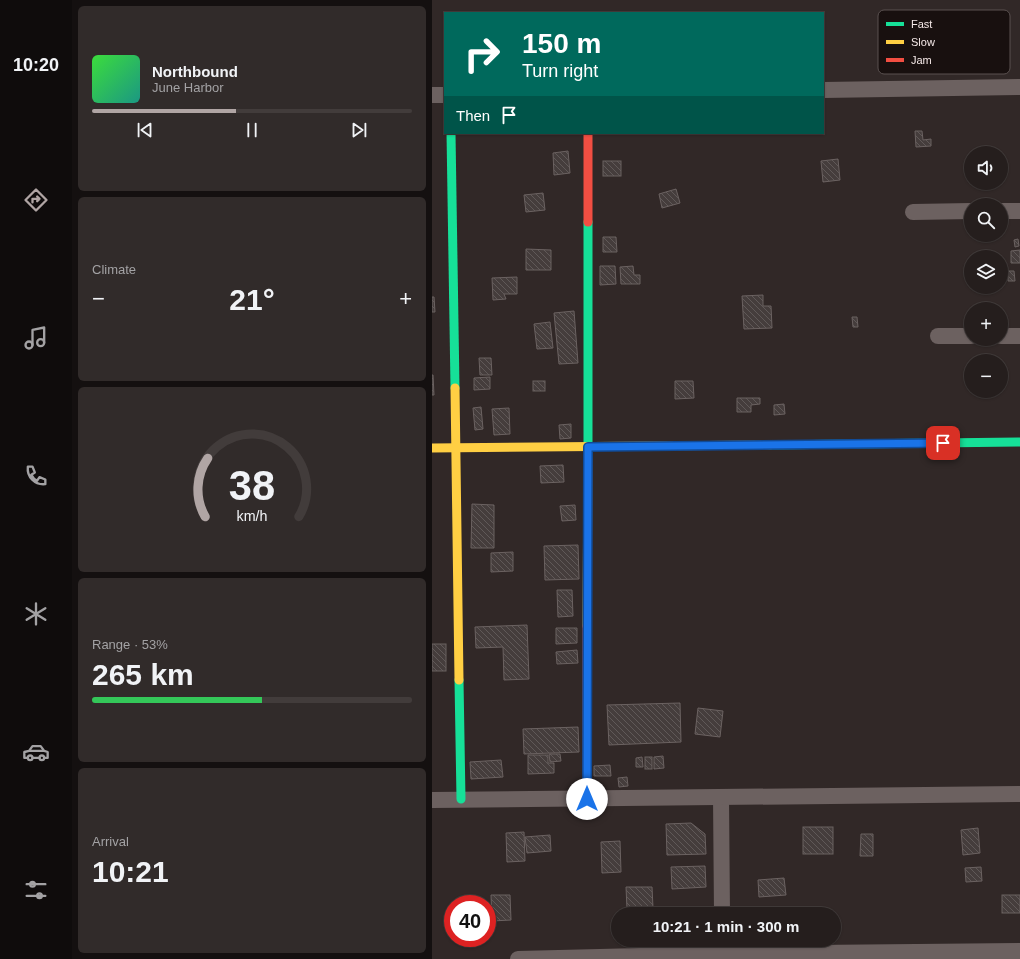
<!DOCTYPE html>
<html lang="en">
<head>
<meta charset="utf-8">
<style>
  :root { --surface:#251e1d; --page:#312b2a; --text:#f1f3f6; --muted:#a3a2a4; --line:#423c3b; --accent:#b0a5a4 }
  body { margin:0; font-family:Helvetica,sans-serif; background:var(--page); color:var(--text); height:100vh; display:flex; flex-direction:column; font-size:15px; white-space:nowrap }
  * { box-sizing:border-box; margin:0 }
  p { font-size:13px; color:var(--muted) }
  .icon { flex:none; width:22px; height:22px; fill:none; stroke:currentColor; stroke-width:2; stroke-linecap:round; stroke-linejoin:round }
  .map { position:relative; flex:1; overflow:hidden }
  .details { display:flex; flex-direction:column; gap:6px; padding:6px; background:#141010; width:360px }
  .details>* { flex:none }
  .banner { position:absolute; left:12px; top:12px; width:380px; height:122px; border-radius:0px; box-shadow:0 1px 3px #0004,0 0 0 1px var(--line); background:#00695c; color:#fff; overflow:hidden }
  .controls { position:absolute; left:532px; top:146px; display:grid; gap:8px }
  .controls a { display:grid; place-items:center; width:44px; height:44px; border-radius:50%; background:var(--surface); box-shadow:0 1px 3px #0004,0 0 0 1px var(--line); font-size:20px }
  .speed { position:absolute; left:12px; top:895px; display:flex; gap:8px; font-size:20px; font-weight:700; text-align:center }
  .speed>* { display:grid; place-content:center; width:52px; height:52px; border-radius:50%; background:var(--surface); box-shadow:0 1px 3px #0004,0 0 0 1px var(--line); line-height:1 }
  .speed .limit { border:6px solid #d22; background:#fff; color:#111 }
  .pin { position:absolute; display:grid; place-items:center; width:34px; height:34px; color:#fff; margin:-17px; border-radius:8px; box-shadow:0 2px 6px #0006 }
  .me { position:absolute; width:44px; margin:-22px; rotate:0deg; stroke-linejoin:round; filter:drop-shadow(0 0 3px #0008) }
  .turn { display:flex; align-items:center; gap:14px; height:84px; padding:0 12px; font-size:18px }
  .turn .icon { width:52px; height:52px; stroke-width:2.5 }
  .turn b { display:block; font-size:28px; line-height:34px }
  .then { display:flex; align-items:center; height:38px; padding:0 12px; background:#0003; gap:8px; font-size:15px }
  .big { font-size:30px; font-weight:700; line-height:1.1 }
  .details .widget { flex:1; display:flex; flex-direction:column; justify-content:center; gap:6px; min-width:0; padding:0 14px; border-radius:6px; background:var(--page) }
  .details .dial { align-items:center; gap:0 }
  .dial svg { height:104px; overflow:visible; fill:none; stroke:var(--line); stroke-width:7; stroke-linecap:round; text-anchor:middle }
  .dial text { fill:var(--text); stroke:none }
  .song { display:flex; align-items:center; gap:12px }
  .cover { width:48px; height:48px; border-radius:6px; background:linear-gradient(135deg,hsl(120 70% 55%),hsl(170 70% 35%)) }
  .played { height:4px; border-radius:2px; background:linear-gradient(90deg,var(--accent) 45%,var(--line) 45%) }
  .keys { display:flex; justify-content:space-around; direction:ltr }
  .heat { display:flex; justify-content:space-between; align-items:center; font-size:22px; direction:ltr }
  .charge { height:6px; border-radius:3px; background:linear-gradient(90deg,#34c759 53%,var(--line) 0) }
  .trip { position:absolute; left:179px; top:907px; width:230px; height:40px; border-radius:20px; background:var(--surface); box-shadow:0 1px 3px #0004,0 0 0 1px var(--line); font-weight:700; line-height:40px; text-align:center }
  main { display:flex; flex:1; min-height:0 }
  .menu { display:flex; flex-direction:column; width:72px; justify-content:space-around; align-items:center; background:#0f0c0c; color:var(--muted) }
  .menu .icon { width:28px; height:28px }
  .menu .active { color:var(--accent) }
  .menu b { font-size:18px; color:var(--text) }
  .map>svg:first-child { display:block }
  .building { fill:url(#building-back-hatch); stroke:#6b6261 }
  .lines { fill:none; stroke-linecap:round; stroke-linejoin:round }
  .street { stroke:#6c6160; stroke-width:16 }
  .fast { stroke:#16e098; stroke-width:9 }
  .slow { stroke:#ffcf43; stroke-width:9 }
  .jam { stroke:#f24e42; stroke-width:9 }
  .route-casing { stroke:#114b97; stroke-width:10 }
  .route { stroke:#1a73e8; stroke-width:7 }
  .key { fill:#18100f; stroke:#5a5150; stroke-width:1 }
  .key-label { font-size:11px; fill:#f5e9e8 }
</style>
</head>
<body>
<main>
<nav class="menu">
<b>10:20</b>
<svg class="icon active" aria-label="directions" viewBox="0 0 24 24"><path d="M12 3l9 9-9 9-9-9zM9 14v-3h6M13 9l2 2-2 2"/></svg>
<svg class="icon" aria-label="music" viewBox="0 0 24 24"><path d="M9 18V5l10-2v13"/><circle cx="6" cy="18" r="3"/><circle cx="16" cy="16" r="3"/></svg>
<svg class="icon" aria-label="phone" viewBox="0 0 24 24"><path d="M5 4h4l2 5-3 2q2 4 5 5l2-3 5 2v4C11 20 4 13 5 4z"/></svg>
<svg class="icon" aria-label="climate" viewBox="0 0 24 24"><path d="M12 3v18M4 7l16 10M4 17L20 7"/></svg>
<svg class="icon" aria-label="car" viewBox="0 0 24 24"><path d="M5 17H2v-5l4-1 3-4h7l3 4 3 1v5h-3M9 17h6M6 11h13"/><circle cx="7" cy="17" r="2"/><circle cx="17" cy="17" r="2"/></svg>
<svg class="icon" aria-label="filters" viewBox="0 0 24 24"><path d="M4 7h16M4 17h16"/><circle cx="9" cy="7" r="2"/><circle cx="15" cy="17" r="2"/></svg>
</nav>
<section class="details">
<div class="widget">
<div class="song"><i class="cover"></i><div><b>Northbound</b><p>June Harbor</p></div></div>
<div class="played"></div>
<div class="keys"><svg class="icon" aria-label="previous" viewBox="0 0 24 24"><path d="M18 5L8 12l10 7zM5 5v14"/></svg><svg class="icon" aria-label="pause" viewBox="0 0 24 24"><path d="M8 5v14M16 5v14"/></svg><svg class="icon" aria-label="next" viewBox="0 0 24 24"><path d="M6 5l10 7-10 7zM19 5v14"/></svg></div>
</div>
<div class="widget"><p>Climate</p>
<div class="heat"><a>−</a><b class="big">21°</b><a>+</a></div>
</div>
<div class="widget dial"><svg viewBox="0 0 100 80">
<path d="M14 69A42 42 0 1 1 86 69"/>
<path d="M14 69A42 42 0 0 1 16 24" stroke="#b0a5a4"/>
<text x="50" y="56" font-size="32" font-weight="700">38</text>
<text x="50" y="72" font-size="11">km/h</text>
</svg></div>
<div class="widget"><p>Range · 53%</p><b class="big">265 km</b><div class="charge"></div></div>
<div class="widget"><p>Arrival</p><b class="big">10:21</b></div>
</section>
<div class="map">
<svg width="588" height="959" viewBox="0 0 588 959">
  <defs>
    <pattern id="building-back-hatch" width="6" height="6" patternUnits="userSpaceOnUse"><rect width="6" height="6" fill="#453d3c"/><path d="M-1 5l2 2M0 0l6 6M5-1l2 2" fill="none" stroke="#605958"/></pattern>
  </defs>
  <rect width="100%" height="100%" fill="#312827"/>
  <g class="building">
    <path d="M483,131H490L491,140L499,139V146L484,147Z"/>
    <path d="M136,151L138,173L122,175L121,153Z"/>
    <path d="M406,159L408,180L391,182L389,161Z"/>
    <rect x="171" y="161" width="18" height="15"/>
    <path d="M244,189L248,203L230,208L227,194Z"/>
    <path d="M111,193L113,210L94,212L92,195Z"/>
    <path d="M171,237H184L185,252H171Z"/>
    <path d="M586,239L587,246L583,247L582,240Z"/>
    <path d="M94,249L119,250V270H94Z"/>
    <path d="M588,250V263H579V251Z"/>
    <path d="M168,266H183L184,284L168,285Z"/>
    <path d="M201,266L202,275H208V284H189L188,267Z"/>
    <path d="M576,271H582L583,281H576Z"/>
    <path d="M85,277V294H72L74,299L61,300L60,278Z"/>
    <path d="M331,295V306H339L340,328L312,329L310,296Z"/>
    <path d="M0,297H2L3,312H0Z"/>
    <path d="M142,311L146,363L127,364L122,313Z"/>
    <path d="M420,317H425L426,327H421Z"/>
    <path d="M118,322L121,348L105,349L102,324Z"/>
    <path d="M47,358H59L60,375H48Z"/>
    <path d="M0,375H1L2,395H0Z"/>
    <path d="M58,377V389L42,390V378Z"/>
    <rect x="101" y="381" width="12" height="10"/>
    <path d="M243,381H261L262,398L243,399Z"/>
    <path d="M305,398H328V404L319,405V412H305Z"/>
    <path d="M352,404L353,414L342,415V405Z"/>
    <path d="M49,407L51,429L43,430L41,408Z"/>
    <path d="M77,408L78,434L62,435L60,409Z"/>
    <path d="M139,424V438L128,439L127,425Z"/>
    <path d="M131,465L132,482L109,483L108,466Z"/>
    <path d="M40,504L62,505V548H39Z"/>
    <path d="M143,505L144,520L130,521L128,506Z"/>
    <path d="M146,545L147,579L113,580L112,546Z"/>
    <path d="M81,552V571L59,572V553Z"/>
    <path d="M125,590H140L141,616L126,617Z"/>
    <path d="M95,625L97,679L72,680L71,647L44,648L43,627Z"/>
    <path d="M124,628H145V643L124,644Z"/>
    <rect x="0" y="644" width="14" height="27"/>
    <path d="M145,650L146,663L125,664L124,652Z"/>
    <path d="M248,703L249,742L177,745L175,705Z"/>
    <path d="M266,708L291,711L288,737L263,734Z"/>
    <path d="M146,727L147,752L92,754L91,729Z"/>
    <path d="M117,754H128L129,761L118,762Z"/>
    <path d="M96,755H116V763H122V773L96,774Z"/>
    <path d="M231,756L232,768L222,769V757Z"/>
    <path d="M210,757L211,767H204V758Z"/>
    <rect x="213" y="757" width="7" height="12"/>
    <path d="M69,760L71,777L39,779L38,762Z"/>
    <path d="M178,765L179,776H162V766Z"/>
    <path d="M195,777L196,786L187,787L186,778Z"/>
    <path d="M259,823L273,834L274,854L235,855L234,824Z"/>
    <rect x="371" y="827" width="30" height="27"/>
    <path d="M546,828L548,853L531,855L529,830Z"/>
    <path d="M92,832L93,861L75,862L74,833Z"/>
    <path d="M429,834H441V856H428Z"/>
    <path d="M118,835L119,851L95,853L93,837Z"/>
    <path d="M188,841L189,872L170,873L169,842Z"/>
    <path d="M273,866L274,887L240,889L239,867Z"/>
    <path d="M549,867L550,881L534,882L533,868Z"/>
    <path d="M352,878L354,895L327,897L326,880Z"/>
    <path d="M194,887H220L221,908L195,909Z"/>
    <path d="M59,895H78L79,920L60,921Z"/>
    <rect x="570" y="895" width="18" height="18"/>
    <rect x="253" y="907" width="8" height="7"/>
    <path d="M370,907L386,908V914H370Z"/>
    <path d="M251,909L252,914H231V910Z"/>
    <rect x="231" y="940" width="21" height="1"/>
  </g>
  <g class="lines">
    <g class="street">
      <path d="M391,90L588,87"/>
      <path d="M0,95H13"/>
      <path d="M569,211H588"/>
      <path d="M481,212L539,211"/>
      <path d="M506,336H539"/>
      <path d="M569,336H588"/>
      <path d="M289,797L290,914"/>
      <path d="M0,800L588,794"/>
      <path d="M86,959L290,954L588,951"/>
    </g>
    <g class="fast">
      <path d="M19,133L23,388"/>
      <path d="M338,445L588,442"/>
      <path d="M156,460V222"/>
      <path d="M27,680L29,799"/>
    </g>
    <g class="slow">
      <path d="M23,388L27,680"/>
      <path d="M0,448L338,445"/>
      <path d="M155,626L156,460"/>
    </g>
    <g class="jam">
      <path d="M156,222V133"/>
      <path d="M155,799V626"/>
    </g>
  </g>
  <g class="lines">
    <g class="route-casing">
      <path id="route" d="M155,799L156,447L511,443"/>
    </g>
    <use href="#route" class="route"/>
  </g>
  <rect x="446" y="10" width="132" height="64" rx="6" class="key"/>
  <rect x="454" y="22" width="18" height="4" fill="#16e098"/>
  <rect x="454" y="40" width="18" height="4" fill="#ffcf43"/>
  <rect x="454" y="58" width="18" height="4" fill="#f24e42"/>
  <g class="key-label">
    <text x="479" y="28">Fast</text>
    <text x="479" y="46">Slow</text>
    <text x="479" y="64">Jam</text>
  </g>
</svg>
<div class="controls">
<a><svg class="icon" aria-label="sound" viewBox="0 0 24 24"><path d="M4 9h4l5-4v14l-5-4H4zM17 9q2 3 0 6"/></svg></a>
<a><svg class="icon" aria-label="search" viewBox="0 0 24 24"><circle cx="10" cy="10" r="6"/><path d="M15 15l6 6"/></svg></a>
<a><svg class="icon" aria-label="layers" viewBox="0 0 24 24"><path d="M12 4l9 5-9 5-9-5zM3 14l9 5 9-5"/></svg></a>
<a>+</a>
<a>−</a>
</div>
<div class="speed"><div class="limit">40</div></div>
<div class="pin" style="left:511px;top:443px;background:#d93025"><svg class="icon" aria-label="arrive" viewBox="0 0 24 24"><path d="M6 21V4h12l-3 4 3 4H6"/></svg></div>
<svg class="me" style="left:155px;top:799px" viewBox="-20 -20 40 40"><circle r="19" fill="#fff"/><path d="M0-13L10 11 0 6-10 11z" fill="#1a73e8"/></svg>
<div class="trip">10:21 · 1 min · 300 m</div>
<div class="banner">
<div class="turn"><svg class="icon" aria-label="right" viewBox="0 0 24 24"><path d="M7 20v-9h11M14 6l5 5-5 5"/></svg><div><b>150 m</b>Turn right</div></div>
<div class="then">Then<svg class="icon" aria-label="arrive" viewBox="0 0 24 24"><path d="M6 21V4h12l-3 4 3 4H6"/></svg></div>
</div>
</div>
</main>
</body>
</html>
